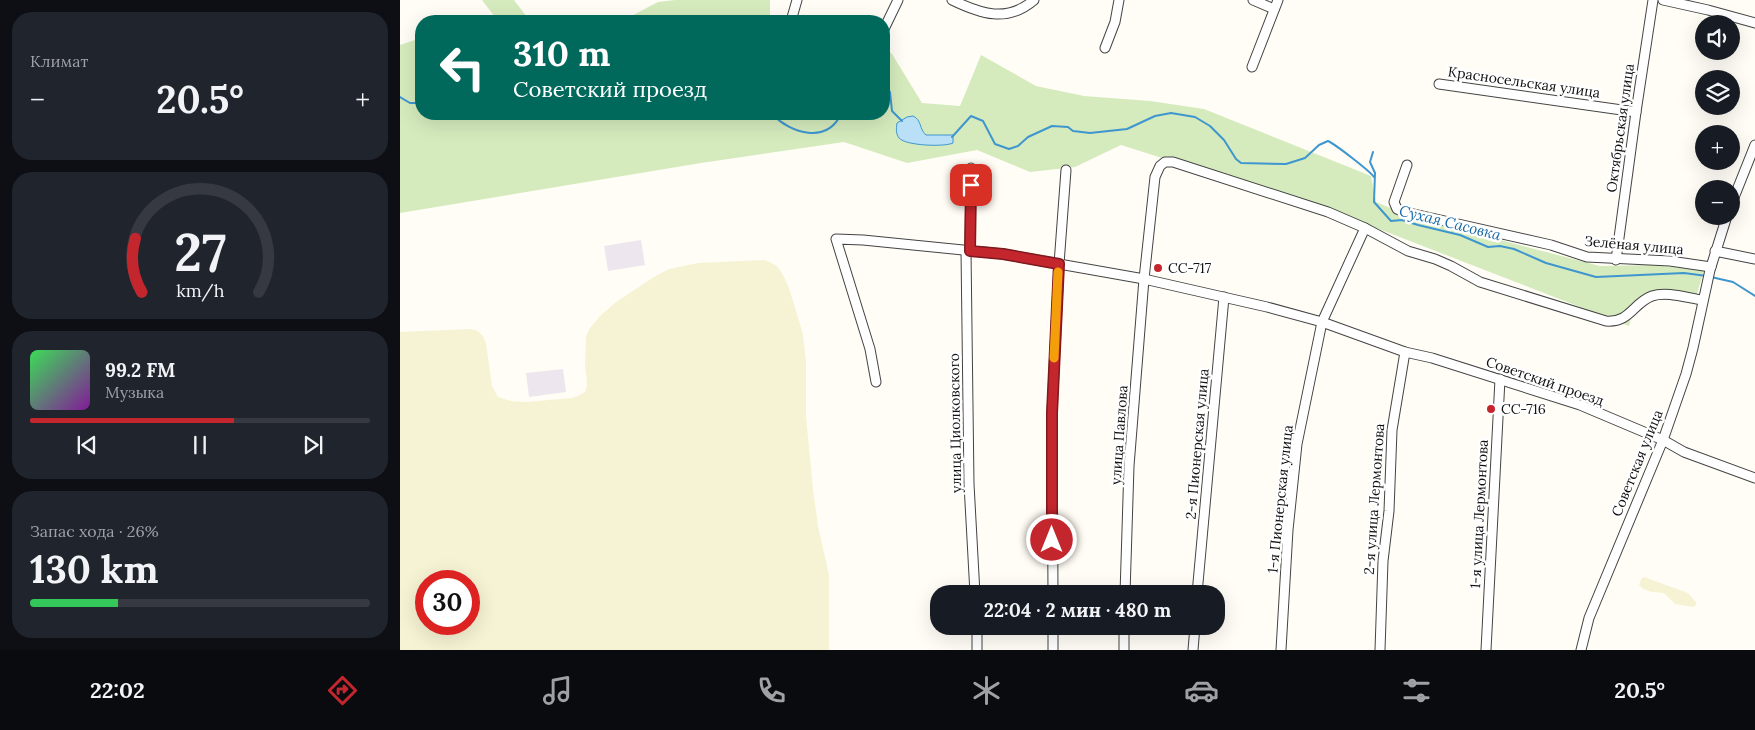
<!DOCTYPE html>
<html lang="ru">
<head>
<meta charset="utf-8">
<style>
  :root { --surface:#171b24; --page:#20242c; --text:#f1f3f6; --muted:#9ea1a6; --line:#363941; --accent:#c4262e }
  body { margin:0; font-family:Lora,serif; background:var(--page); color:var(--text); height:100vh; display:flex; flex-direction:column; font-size:19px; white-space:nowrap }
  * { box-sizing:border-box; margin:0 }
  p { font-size:16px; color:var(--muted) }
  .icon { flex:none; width:28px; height:28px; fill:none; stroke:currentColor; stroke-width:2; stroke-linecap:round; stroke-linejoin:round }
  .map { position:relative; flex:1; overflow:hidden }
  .side { display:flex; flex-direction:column; gap:12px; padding:12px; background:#0d0f14; width:400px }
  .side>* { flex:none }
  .hud { position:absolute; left:15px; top:15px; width:475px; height:105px; border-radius:20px; box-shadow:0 5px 20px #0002; background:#00695c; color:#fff; overflow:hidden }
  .buttons { position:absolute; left:1295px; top:15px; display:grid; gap:10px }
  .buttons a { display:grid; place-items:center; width:45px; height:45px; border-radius:50%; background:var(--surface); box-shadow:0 5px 20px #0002; font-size:25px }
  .speed { position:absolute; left:15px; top:570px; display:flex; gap:10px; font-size:25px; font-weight:700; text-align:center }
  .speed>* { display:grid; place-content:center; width:65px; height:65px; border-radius:50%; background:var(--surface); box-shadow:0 5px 20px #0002; line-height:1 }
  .speed .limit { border:8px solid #d22; background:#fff; color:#111 }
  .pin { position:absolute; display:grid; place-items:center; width:42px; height:42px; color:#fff; margin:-21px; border-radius:10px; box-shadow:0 2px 8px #0006 }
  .me { position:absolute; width:55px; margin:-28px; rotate:0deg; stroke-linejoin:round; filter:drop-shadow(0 0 4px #0008) }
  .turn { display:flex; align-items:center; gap:18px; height:105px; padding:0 15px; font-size:22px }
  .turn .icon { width:65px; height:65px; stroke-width:2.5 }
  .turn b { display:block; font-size:35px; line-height:42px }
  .big { font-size:38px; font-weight:700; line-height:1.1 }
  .side .tile { flex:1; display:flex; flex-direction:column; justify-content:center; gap:8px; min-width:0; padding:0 18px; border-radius:20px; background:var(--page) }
  .side .dial { align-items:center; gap:0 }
  .dial svg { height:130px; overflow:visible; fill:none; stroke:var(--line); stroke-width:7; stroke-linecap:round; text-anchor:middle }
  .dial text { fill:var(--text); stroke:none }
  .song { display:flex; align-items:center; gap:15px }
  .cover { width:60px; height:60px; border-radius:8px; background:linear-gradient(135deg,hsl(130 70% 55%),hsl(290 70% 35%)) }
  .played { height:5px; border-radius:2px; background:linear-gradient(90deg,var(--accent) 60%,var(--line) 60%) }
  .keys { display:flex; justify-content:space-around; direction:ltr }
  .heat { display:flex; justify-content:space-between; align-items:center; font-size:28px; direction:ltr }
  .charge { height:8px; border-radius:4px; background:linear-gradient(90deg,#34c759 26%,var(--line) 0) }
  .trip { position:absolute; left:530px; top:585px; width:295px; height:50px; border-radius:20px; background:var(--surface); box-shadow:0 5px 20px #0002; font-weight:700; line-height:50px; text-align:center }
  .dock { display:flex; height:80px; justify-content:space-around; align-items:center; background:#090b0e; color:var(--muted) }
  .dock .icon { width:35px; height:35px }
  .dock .current { color:var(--accent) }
  .dock b { font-size:22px; color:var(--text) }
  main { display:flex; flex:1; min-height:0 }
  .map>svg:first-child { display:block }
  .industrial { fill:#eee6ef }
  .farmland { fill:#f6f3d4; fill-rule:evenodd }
  .green { fill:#d5ebbd }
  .water { fill:#b9e0f7; stroke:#3f96cf }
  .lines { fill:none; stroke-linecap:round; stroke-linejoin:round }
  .stream { stroke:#3f96cf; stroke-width:2 }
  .minor-casing { stroke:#444; stroke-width:11 }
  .minor { stroke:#fff; stroke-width:9 }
  .route-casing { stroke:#7f191e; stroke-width:12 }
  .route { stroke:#c4262e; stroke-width:9 }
  .slow { stroke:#f59e0b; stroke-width:9 }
  .poi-dot { fill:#c4262e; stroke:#fff; stroke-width:2 }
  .labels { text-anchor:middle; stroke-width:5; stroke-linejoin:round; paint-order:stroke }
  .street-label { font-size:14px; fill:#111; stroke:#fff }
  .poi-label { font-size:14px; fill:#111; stroke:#fff; text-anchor:start }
  .water-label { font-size:15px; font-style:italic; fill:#1768a6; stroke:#fff }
</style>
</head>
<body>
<main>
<section class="side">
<div class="tile"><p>Климат</p>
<div class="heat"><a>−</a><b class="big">20.5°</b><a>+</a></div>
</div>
<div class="tile dial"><svg viewBox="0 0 100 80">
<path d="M14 69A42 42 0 1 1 86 69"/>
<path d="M14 69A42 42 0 0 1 10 36" stroke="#c4262e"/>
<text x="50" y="56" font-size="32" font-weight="700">27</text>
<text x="50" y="72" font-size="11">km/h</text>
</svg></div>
<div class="tile">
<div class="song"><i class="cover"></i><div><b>99.2 FM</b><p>Музыка</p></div></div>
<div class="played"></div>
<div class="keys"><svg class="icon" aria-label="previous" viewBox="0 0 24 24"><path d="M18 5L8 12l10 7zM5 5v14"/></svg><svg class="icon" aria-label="pause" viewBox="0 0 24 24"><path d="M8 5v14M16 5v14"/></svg><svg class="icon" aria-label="next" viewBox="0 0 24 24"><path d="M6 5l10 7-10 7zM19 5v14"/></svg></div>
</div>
<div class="tile"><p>Запас хода · 26%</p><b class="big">130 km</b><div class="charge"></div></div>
</section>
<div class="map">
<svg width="1355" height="650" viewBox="0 0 1355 650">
  <rect width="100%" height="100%" fill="#fffdf5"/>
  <g class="industrial">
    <path d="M241,240L245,265L208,271L204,246Z"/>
    <path d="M163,369L166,392L129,397L126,373Z"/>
  </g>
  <g class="farmland">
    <path d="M364,260L370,262L378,267L383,275L389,288L403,334L406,361V416L413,489L418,526L429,575V650H0V332L71,329L78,331L83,336L86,343L92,386L98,397L111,401L126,402L172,398L180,395L185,392L187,386L185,363L186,336L190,328L200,316L216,302L254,277L269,269L298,263ZM26,581H69V624H26Z"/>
    <path d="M1244,577L1288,593L1296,602V605L1293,607L1275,604L1264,593L1252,592L1243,589L1239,585L1241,579Z"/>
  </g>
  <g class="green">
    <path d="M82,0H114L130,21H98Z"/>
    <path d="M275,0H370V21H222L258,2Z"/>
    <path d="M18,39L21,40V114H416L430,116L433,114H484V47L492,54L522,103L560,106L581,55L636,86L684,96L750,101L804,109L971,176L976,202L1012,217L1200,266L1251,265L1304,270L1296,297L1259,289L1236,300L1229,326L948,217L721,145L675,167L630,172L577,150L507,163L444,142L301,163L0,213V45Z"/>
  </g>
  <path class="water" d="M513,116C522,120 519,129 526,135H553V143C545,147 506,146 499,138C496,134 496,129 497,123L507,117Z"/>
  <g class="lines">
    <g class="stream">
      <path d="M484,84L490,92L492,111L502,121"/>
      <path d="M0,97L10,103H21"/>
      <path d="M372,114C391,134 427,144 441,114"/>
      <path d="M552,137L571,116L583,121L595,144L609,149L618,146L628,137L652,126L668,127L673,131L690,133L727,129L755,116L771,113L795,117L810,126L824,140L836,159L841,163L886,164L905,158L919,145L928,141C935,144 971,172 974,177"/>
      <path d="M973,152L970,162L975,173L974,202L991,221L1002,220L1018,225L1060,235L1088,247L1100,246L1114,249L1146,263L1196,277L1284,273L1307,276"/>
      <path d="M1311,277L1333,282L1355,296"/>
    </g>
    <g class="minor-casing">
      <g id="minor">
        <path d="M552,0C581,14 607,23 634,0"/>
        <path d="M853,0L874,9"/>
        <path d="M1263,0L1308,10L1355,23"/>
        <path d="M391,21L397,0"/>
        <path d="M484,29L498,0"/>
        <path d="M705,48L715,22L719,0"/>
        <path d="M852,67L878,0"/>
        <path d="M1039,84L1236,112"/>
        <path d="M1007,165L994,202L997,209L1005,212L1151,245L1187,257L1270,261L1311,267"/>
        <path d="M1331,205L1355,145"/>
        <path d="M566,251L569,484L575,594"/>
        <path d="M570,251L571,168"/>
        <path d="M1315,251L1355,259"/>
        <path d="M1216,260L1236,112L1253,0"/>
        <path d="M476,382L470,349L436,239L463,240L603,254L744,279L867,307L922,322L1005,352L1032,358L1180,405L1263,440L1284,452L1355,478"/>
        <path d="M653,594L652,413L659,264L666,170"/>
        <path d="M725,594L729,466L744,279L755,177L760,166L765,162H773L928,212L965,228L1008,251L1035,259L1051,266L1080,282L1206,321C1230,323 1233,303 1252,296C1267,291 1287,298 1302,300"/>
        <path d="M797,594L824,297"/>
        <path d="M577,626V650"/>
        <path d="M653,626V650"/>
        <path d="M724,650V626"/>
        <path d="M793,650L795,626"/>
        <path d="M881,650L888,530L897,444L922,322L965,228"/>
        <path d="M980,650L983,561L989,511L992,430L1005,352"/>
        <path d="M1086,650L1100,379"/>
        <path d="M1181,650L1189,618L1263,440L1286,374L1293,348L1310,270L1327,216"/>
      </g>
    </g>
    <use href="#minor" class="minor"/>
  </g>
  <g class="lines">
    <g class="route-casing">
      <path id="route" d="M571,185L570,251L603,254L659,264L652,413V540"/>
    </g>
    <use href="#route" class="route"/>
    <path class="slow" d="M654,358L658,272"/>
  </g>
  <g class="poi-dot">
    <circle cx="758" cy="268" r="5"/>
    <circle cx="1091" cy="409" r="5"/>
  </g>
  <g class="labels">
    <g class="street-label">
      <text transform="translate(1124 82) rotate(8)" y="5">Красносельская улица</text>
      <text transform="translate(1220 128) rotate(-82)" y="5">Октябрьская улица</text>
      <text transform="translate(1234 245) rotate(5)" y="5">Зелёная улица</text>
      <text transform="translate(1145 381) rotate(19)" y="5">Советский проезд</text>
      <text transform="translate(555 423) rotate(-91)" y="5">улица Циолковского</text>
      <text transform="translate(719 435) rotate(-86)" y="5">улица Павлова</text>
      <text transform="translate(797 444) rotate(-85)" y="5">2-я Пионерская улица</text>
      <text transform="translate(1237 463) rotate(-68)" y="5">Советская улица</text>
      <text transform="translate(880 499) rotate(-84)" y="5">1-я Пионерская улица</text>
      <text transform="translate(974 499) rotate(-86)" y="5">2-я улица Лермонтова</text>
      <text transform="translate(1079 514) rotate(-87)" y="5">1-я улица Лермонтова</text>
    </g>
    <g class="poi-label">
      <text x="768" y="273">СС-717</text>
      <text x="1101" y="414">СС-716</text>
    </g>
    <g class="water-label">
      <text transform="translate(1050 223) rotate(14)" y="5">Сухая Сасовка</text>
    </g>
  </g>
</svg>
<div class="buttons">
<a><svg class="icon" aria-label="sound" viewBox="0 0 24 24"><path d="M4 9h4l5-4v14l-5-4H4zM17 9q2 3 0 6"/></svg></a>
<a><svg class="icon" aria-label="layers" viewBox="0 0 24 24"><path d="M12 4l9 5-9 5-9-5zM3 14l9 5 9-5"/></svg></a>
<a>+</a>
<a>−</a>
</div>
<div class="speed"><div class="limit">30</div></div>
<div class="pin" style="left:571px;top:185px;background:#d93025"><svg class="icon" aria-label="arrive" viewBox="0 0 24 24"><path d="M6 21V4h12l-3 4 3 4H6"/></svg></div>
<svg class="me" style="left:652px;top:540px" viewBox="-20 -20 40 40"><circle r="17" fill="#c4262e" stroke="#fff" stroke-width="3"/><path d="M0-11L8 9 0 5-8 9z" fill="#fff"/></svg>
<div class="trip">22:04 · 2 мин · 480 m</div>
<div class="hud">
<div class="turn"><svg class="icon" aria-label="left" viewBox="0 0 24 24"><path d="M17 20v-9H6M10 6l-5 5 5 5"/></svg><div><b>310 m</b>Советский проезд</div></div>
</div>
</div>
</main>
<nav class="dock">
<b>22:02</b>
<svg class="icon current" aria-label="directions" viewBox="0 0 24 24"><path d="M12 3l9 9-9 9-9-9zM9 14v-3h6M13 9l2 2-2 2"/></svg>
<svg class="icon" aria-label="music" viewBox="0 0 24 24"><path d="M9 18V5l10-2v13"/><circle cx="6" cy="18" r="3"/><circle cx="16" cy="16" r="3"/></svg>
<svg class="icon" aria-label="phone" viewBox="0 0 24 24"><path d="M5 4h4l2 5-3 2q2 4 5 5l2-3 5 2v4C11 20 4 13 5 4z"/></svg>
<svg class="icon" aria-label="climate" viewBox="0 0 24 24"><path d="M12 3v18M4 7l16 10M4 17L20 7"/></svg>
<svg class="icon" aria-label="car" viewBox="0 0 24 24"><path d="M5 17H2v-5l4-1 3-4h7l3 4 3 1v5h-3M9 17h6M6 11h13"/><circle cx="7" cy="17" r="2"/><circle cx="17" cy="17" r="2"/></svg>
<svg class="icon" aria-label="filters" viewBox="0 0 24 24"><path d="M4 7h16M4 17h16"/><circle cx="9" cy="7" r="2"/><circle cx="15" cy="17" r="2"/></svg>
<b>20.5°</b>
</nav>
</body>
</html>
